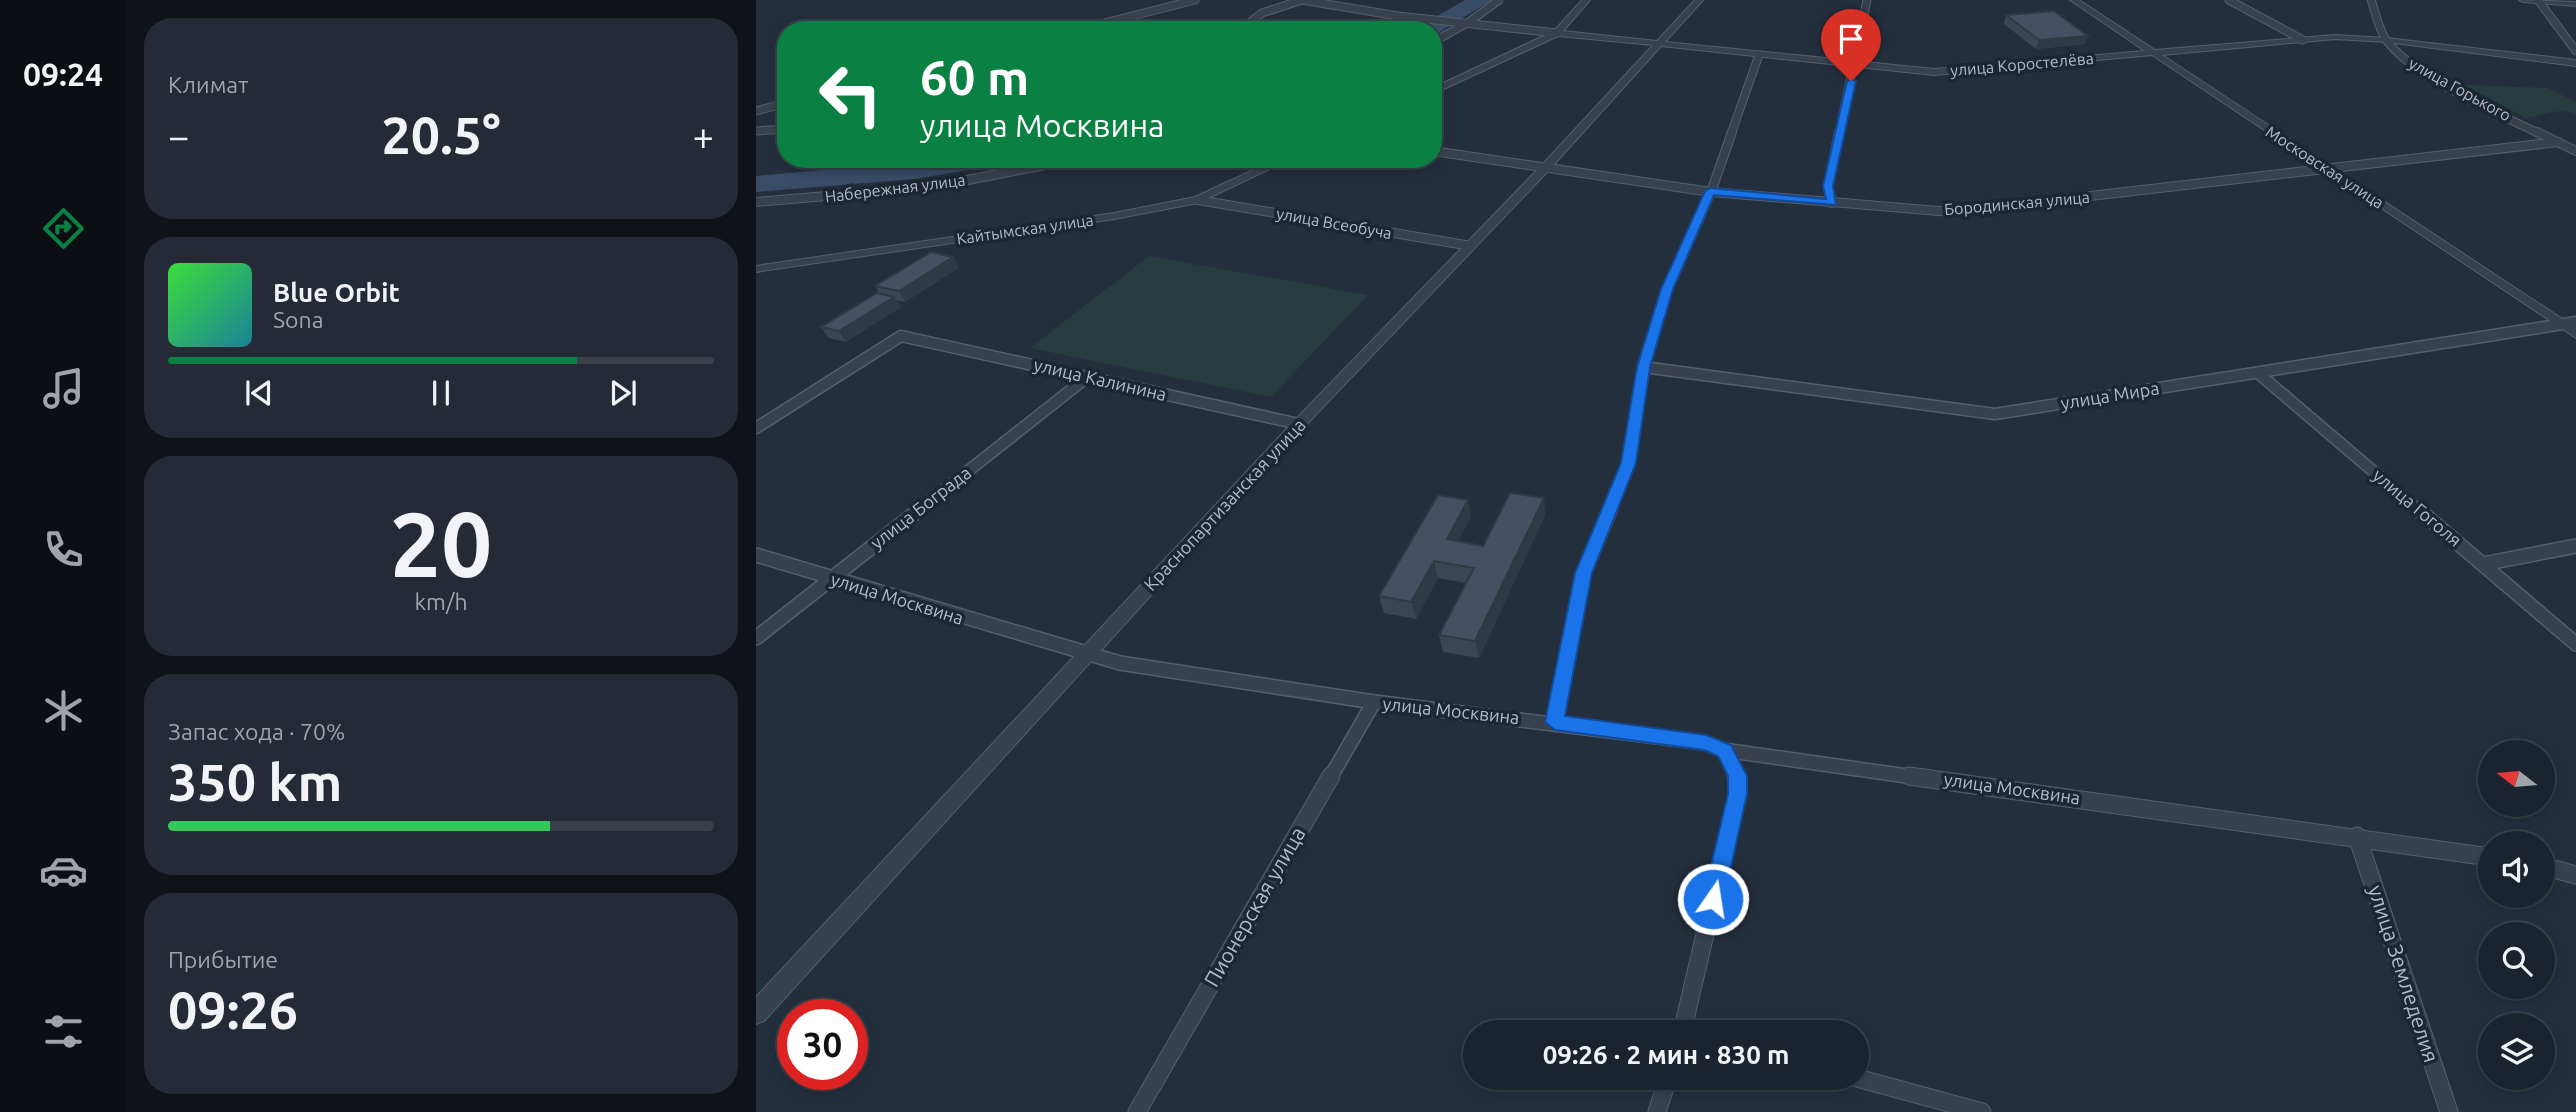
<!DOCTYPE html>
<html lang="ru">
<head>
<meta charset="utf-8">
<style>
  :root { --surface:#1b232e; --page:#242b36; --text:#f1f3f6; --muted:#a0a4aa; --line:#39404a; --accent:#0b8043 }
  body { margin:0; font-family:Ubuntu,sans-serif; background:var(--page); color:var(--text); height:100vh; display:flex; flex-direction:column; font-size:26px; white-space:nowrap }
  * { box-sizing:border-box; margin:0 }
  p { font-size:23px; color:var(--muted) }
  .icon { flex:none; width:38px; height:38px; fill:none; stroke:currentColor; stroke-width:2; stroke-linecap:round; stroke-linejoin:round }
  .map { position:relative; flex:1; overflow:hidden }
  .sheet { display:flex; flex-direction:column; gap:18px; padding:18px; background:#0f1319; width:630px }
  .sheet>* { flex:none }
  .hud { position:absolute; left:21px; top:21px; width:665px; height:147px; border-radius:28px; box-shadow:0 4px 10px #0003,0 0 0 2px var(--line); background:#0b8043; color:#fff; overflow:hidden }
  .needle { width:46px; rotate:286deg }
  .buttons { position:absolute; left:1722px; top:740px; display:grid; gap:14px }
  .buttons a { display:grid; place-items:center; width:77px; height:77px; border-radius:50%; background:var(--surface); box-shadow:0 4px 10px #0003,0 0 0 2px var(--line); font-size:35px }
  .speed { position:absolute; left:21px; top:999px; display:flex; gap:14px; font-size:35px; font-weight:700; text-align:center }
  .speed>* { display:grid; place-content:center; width:91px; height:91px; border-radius:50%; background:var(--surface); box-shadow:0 4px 10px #0003,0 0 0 2px var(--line); line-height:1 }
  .speed .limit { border:10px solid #d22; background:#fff; color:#111 }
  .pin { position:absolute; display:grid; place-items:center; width:60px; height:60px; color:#fff; margin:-72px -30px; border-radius:50% 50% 50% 0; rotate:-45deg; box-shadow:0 0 7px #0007 }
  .pin .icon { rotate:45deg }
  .me { position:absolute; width:77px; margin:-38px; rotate:13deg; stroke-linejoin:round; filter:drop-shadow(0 0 5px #0008) }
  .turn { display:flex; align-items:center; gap:24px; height:147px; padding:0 28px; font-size:32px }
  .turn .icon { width:91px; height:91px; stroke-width:2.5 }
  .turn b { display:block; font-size:49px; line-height:60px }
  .big { font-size:52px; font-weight:600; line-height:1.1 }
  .sheet .tile { flex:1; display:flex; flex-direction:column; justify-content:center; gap:10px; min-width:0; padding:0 24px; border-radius:28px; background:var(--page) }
  .sheet .dial { align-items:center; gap:0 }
  .dial b { font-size:91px; line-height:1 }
  .song { display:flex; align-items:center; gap:21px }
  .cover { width:84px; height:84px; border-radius:10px; background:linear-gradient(135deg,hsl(120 70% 55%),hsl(190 70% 35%)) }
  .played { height:7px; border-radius:4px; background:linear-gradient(90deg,var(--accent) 75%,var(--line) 75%) }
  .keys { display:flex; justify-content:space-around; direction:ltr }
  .heat { display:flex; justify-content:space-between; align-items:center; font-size:38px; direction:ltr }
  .charge { height:10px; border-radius:5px; background:linear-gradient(90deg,#34c759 70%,var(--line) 0) }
  .trip { position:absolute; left:707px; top:1020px; width:406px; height:70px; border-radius:35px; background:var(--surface); box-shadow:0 4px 10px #0003,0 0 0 2px var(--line); font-weight:600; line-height:70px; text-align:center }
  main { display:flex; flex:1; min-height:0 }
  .tabs { display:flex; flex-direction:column; width:126px; justify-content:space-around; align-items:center; background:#0b0e12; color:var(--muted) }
  .tabs .icon { width:49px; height:49px }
  .tabs .on { color:var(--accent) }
  .tabs b { font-size:32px; color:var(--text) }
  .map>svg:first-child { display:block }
  .green { fill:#263c3f }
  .water { fill:#394c67 }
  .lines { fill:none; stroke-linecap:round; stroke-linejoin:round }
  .minor-far4-casing { stroke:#565f6c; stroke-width:9 }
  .minor-far3-casing { stroke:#565f6c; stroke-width:10 }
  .minor-far2-casing { stroke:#565f6c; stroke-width:13 }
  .minor-far1-casing { stroke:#565f6c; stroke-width:16 }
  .minor-casing { stroke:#565f6c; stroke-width:19 }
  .tertiary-casing { stroke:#565f6c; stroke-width:2 }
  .minor-far4 { stroke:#38414e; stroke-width:7 }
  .minor-far3 { stroke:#38414e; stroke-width:8 }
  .minor-far2 { stroke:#38414e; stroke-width:10 }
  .minor-far1 { stroke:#38414e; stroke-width:13 }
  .minor { stroke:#38414e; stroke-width:17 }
  .tertiary { fill:#38414e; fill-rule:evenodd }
  .wall { fill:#3b4654 }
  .shaded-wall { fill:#303945 }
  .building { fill:#455162; stroke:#303945; stroke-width:2 }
  .route { fill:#1a73e8; stroke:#114b97; stroke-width:2 }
  .labels { text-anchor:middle; stroke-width:7; stroke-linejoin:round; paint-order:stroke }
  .far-street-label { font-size:16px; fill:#b4bcc9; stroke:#1d2633 }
  .street-label { font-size:18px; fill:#b4bcc9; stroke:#1d2633 }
  .near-street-label { font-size:21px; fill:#b4bcc9; stroke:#1d2633 }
</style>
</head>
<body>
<main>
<nav class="tabs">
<b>09:24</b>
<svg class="icon on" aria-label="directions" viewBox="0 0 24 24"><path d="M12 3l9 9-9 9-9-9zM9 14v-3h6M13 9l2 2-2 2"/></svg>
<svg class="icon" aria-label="music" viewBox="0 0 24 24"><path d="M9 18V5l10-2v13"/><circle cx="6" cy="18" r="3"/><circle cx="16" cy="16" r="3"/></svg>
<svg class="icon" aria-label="phone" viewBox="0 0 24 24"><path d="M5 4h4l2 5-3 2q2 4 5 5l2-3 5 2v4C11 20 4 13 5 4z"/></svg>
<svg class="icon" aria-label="climate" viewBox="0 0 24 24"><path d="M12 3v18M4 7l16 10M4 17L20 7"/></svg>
<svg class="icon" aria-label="car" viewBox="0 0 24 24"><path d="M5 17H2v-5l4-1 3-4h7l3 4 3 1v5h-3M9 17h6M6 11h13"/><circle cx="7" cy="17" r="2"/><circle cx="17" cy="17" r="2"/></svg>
<svg class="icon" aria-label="filters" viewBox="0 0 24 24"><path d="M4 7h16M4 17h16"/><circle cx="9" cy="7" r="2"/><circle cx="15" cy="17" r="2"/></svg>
</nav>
<section class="sheet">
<div class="tile"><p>Климат</p>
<div class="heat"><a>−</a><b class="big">20.5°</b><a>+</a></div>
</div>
<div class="tile">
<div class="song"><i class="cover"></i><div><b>Blue Orbit</b><p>Sona</p></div></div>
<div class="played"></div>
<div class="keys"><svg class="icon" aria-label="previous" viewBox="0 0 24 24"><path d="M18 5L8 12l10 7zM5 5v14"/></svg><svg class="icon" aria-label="pause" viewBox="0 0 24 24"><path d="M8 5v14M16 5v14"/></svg><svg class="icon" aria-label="next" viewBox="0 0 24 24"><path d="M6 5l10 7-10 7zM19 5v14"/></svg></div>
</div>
<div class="tile dial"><b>20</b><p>km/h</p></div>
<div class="tile"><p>Запас хода · 70%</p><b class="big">350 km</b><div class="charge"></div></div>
<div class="tile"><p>Прибытие</p><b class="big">09:26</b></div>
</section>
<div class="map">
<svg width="1820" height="1112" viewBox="0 0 1820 1112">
  <rect width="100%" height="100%" fill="#242f3e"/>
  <g class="green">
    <path d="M1707,85L1792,88L1820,102V115L1808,110L1770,118Z"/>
    <path d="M393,256L612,295L515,397L274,348Z"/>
  </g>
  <g class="water">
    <path d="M709,0H736L677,36V30H657Z"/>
    <path d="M185,159H279L158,179L0,192V176Z"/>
  </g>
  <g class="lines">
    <g class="minor-far4-casing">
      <g id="minor-far4">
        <path d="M1473,0L1547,40"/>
        <path d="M1615,0C1620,13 1622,29 1631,41C1659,78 1741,113 1784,134"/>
        <path d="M1782,0L1820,51"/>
        <path d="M321,30L439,0"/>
        <path d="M475,30L489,26L506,13L546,0L642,16L801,33"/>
        <path d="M631,30L657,19"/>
        <path d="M677,42L713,22L743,0"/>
        <path d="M0,111L30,103"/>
        <path d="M0,131L30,129"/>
        <path d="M975,134L1003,55"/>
        <path d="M1083,134L1111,0"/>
      </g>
    </g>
    <g class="minor-far3-casing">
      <g id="minor-far3">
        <path d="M1781,132L1820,151"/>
        <path d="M677,151L955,192L1195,212L1802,142"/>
        <path d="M442,200L715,246"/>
        <path d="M0,202L176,187L319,159"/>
        <path d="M1076,203L1072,186L1083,132"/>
        <path d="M907,301L955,192L976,132"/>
      </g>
    </g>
    <g class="minor-far2-casing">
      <g id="minor-far2">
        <path d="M887,367L1239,414L1820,322"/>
        <path d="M1502,373L1665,512"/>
        <path d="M0,428L145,336L543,424"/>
        <path d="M160,512L330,378"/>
        <path d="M853,512L873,463L887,367L908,299"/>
      </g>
    </g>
    <g class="minor-far1-casing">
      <g id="minor-far1">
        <path d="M1663,510L1820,644"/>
        <path d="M0,555L364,663L618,702L950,743L968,750L1165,778"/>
        <path d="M1727,564L1820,546"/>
        <path d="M0,638L163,510"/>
        <path d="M799,722L828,573L854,510"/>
        <path d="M968,750L981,778"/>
        <path d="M574,778L618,702"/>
      </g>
    </g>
    <g class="minor-casing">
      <g id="minor">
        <path d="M1153,776L1734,857"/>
        <path d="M1601,836L1693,1112"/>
        <path d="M1787,866L1820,875"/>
        <path d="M926,1032L982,794L980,776"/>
        <path d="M1101,1078L1226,1112"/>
        <path d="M381,1112L575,776"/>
        <path d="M901,1112L912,1078"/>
      </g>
    </g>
    <g class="tertiary-casing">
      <g id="tertiary">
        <path d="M826,0H834L807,31L901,41L939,0H947L909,42L1178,69L1389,51L1314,0H1323L1399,50L1579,35L1630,38L1820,60V66L1630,42L1579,39L1406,55L1820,328V338L1396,55L1178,75L905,46L793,170L548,427L8,1021L0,1024V997L538,421L785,166L897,45L802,36L677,94V88L798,31Z"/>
        <path d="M1763,0L1820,2V6L1767,2Z"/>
        <path d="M521,159H535L442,203L358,219L0,272V266L358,213L439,197Z"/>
      </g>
    </g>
    <use href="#minor-far4" class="minor-far4"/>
    <use href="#minor-far3" class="minor-far3"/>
    <use href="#minor-far2" class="minor-far2"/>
    <use href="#minor-far1" class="minor-far1"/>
    <use href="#minor" class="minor"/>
    <use href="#tertiary" class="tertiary"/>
  </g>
  <g class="wall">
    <path d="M1250,15L1330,44L1280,49L1248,24Z"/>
    <path d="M203,268L149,302L140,300L145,307L90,342L73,338L65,327L123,293L119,286Z"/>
    <path d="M788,498L789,515L723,658L687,652L683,635L710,583L682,578L660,619L628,613L623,596L712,500L715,517L702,541L727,546Z"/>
  </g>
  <g class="shaded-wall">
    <path d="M1332,36L1330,44L1280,49L1283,40Z"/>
    <path d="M197,257L203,268L149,302L143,291Z"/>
    <path d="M138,297L145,307L90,342L83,331Z"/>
    <path d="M788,498L789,515L723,658L719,641Z"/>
    <path d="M712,500L715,517L694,556L691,539Z"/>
    <path d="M678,561L682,578L660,619L655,602Z"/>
  </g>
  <g class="building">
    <path d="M1298,11L1332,36L1283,40L1250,15Z"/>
    <path d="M175,252L197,257L143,291L119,286Z"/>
    <path d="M121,293L138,297L83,331L65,327Z"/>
    <path d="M754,493L788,498L719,641L683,635L718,568L678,561L655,602L623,596L682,495L712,500L691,539L727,546Z"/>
  </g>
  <path class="route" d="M1095,79L1100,81L1077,186L1080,205L958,195L917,289L894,367L880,463L836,573L809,716L950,735L975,745L991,776V794L968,899L965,906L957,909L950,906L947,899L972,794V776L962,756L948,750L799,730L789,722L819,573L865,463L881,367L905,289L949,191L955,188L1070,199L1067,186L1091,81Z"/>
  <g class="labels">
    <g class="far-street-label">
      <text transform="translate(1266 64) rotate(-5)" y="6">улица Коростелёва</text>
      <text transform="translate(1704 89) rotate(29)" y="6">улица Горького</text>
      <text transform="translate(1569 167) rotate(33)" y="6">Московская улица</text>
      <text transform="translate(139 188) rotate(-7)" y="6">Набережная улица</text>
      <text transform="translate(1261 203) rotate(-5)" y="6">Бородинская улица</text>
      <text transform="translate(578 223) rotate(10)" y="6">улица Всеобуча</text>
      <text transform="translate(269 229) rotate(-8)" y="6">Кайтымская улица</text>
    </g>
    <g class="street-label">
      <text transform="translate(344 380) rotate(13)" y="6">улица Калинина</text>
      <text transform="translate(1354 396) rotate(-9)" y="6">улица Мира</text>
      <text transform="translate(469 505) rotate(-47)" y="6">Краснопартизанская улица</text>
      <text transform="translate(165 508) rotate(-38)" y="6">улица Бограда</text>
      <text transform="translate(1661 508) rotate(40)" y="6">улица Гоголя</text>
      <text transform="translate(141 599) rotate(17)" y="6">улица Москвина</text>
      <text transform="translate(695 711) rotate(6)" y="6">улица Москвина</text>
      <text transform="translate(1256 789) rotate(8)" y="6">улица Москвина</text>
    </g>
    <g class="near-street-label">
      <text transform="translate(499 907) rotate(-60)" y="7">Пионерская улица</text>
      <text transform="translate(1647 974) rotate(72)" y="7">улица Земледелия</text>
    </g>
  </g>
</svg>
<div class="buttons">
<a><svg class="needle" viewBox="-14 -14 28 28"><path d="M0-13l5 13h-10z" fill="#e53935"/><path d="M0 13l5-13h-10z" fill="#a0a4aa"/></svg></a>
<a><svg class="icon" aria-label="sound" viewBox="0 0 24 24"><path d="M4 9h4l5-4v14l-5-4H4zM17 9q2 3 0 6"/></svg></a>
<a><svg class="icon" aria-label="search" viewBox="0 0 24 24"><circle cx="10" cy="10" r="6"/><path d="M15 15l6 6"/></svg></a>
<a><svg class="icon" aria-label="layers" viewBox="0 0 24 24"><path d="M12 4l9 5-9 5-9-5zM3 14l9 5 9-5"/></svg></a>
</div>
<div class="speed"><div class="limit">30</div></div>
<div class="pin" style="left:1095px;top:81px;background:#d93025"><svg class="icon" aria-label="arrive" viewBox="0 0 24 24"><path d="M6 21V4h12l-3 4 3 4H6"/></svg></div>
<svg class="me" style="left:957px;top:899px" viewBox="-20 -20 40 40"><circle r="17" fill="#1a73e8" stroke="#fff" stroke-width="3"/><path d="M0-11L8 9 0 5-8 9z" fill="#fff"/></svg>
<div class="trip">09:26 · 2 мин · 830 m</div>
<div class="hud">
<div class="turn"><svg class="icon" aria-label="left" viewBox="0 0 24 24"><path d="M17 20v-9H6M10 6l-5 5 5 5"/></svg><div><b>60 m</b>улица Москвина</div></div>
</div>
</div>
</main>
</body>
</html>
